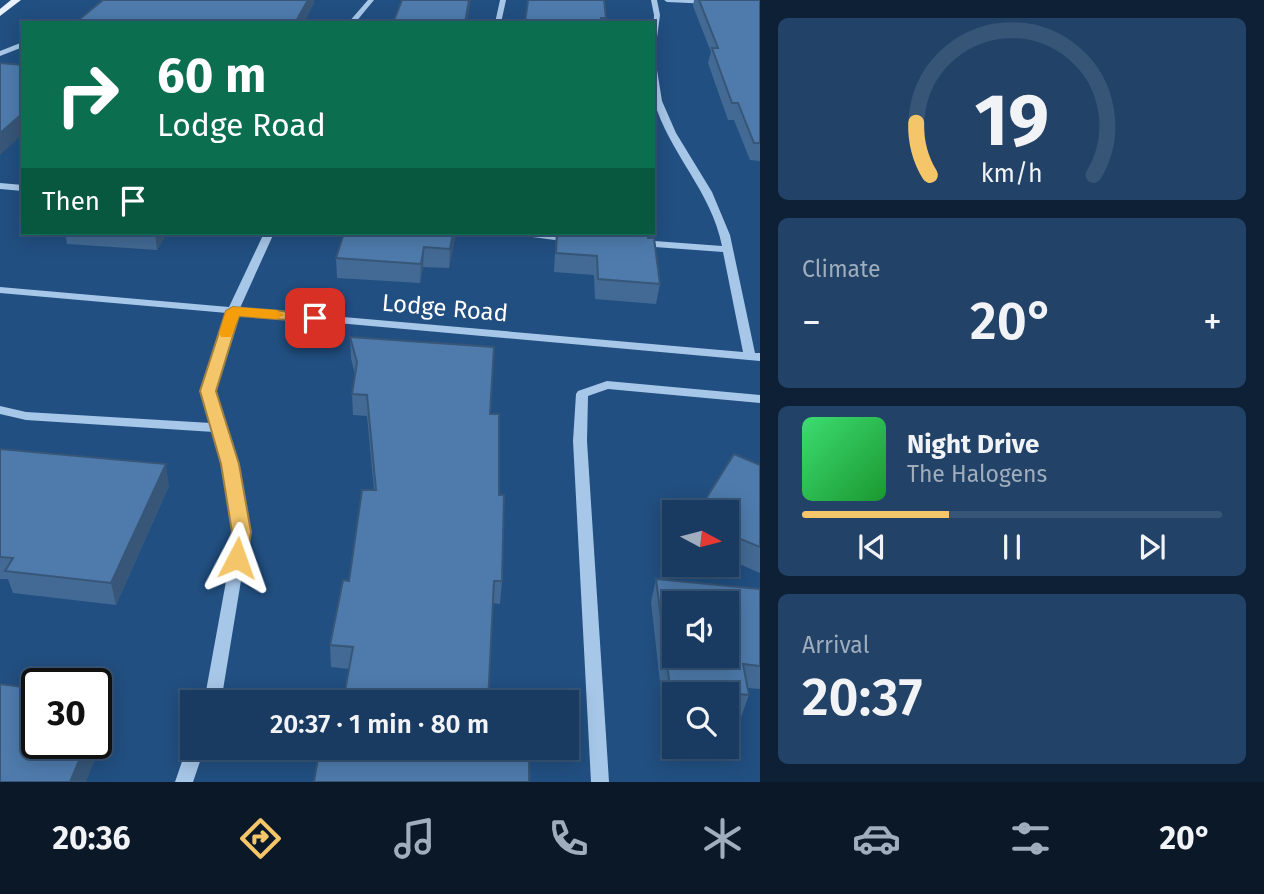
<!DOCTYPE html>
<html lang="en">
<head>
<meta charset="utf-8">
<style>
  :root { --surface:#193b61; --page:#224267; --text:#f1f3f6; --muted:#9fadbd; --line:#375576; --accent:#f4c669 }
  body { margin:0; font-family:"Fira Sans",sans-serif; background:var(--page); color:var(--text); height:100vh; display:flex; flex-direction:column; font-size:26px; white-space:nowrap }
  * { box-sizing:border-box; margin:0 }
  p { font-size:23px; color:var(--muted) }
  .icon { flex:none; width:38px; height:38px; fill:none; stroke:currentColor; stroke-width:2; stroke-linecap:round; stroke-linejoin:round }
  .map { position:relative; flex:1; overflow:hidden }
  .sheet { display:flex; flex-direction:column; gap:18px; padding:18px; background:#0e2035; width:504px }
  .sheet>* { flex:none }
  .hud { position:absolute; left:21px; top:21px; width:634px; height:214px; border-radius:0px; box-shadow:0 4px 18px #0003,0 0 0 2px var(--line); background:#0b6e4f; color:#fff; overflow:hidden }
  .needle { width:46px; rotate:97deg }
  .tools { position:absolute; left:662px; top:500px; display:grid; gap:14px }
  .tools a { display:grid; place-items:center; width:77px; height:77px; border-radius:0px; background:var(--surface); box-shadow:0 4px 18px #0003,0 0 0 2px var(--line); font-size:35px }
  .speed { position:absolute; left:21px; top:668px; display:flex; gap:14px; font-size:35px; font-weight:700; text-align:center }
  .speed>* { display:grid; place-content:center; width:91px; height:91px; border-radius:50%; background:var(--surface); box-shadow:0 4px 18px #0003,0 0 0 2px var(--line); line-height:1 }
  .speed .limit { border:4px solid #111; border-radius:10px; background:#fff; color:#111 }
  .pin { position:absolute; display:grid; place-items:center; width:60px; height:60px; color:#fff; margin:-30px; border-radius:14px; box-shadow:0 4px 10px #0006 }
  .me { position:absolute; width:77px; margin:-38px; rotate:4deg; stroke-linejoin:round; filter:drop-shadow(0 0 5px #0008) }
  .turn { display:flex; align-items:center; gap:24px; height:147px; padding:0 21px; font-size:32px }
  .turn .icon { width:91px; height:91px; stroke-width:2.5 }
  .turn b { display:block; font-size:49px; line-height:60px }
  .then { display:flex; align-items:center; height:66px; padding:0 21px; background:#0003; gap:14px; font-size:26px }
  .big { font-size:52px; font-weight:600; line-height:1.1 }
  .sheet .tile { flex:1; display:flex; flex-direction:column; justify-content:center; gap:10px; min-width:0; padding:0 24px; border-radius:10px; background:var(--page) }
  .sheet .dial { align-items:center; gap:0 }
  .dial svg { height:182px; overflow:visible; fill:none; stroke:var(--line); stroke-width:7; stroke-linecap:round; text-anchor:middle }
  .dial text { fill:var(--text); stroke:none }
  .song { display:flex; align-items:center; gap:21px }
  .cover { width:84px; height:84px; border-radius:10px; background:linear-gradient(135deg,hsl(140 70% 55%),hsl(130 70% 35%)) }
  .played { height:7px; border-radius:4px; background:linear-gradient(90deg,var(--accent) 35%,var(--line) 35%) }
  .keys { display:flex; justify-content:space-around; direction:ltr }
  .heat { display:flex; justify-content:space-between; align-items:center; font-size:38px; direction:ltr }
  .trip { position:absolute; left:180px; top:690px; width:399px; height:70px; border-radius:0px; background:var(--surface); box-shadow:0 4px 18px #0003,0 0 0 2px var(--line); font-weight:600; line-height:70px; text-align:center }
  .tabs { display:flex; height:112px; justify-content:space-around; align-items:center; background:#0a1827; color:var(--muted) }
  .tabs .icon { width:49px; height:49px }
  .tabs .on { color:var(--accent) }
  .tabs b { font-size:32px; color:var(--text) }
  main { display:flex; flex:1; min-height:0 }
  .map>svg:first-child { display:block }
  .lines { fill:none; stroke-linecap:round; stroke-linejoin:round }
  .minor { fill:#a7c7e8; fill-rule:evenodd }
  .major { fill:#eaf2fd; fill-rule:evenodd }
  .wall { fill:#436a94 }
  .shaded-wall { fill:#375678 }
  .building { fill:#4e7bac; stroke:#375678; stroke-width:2; fill-rule:evenodd }
  .route { fill:#f4c669; stroke:#9f8144; stroke-width:2 }
  .slow { fill:#f59e0b }
  .labels { text-anchor:middle; stroke-width:6; stroke-linejoin:round; paint-order:stroke }
  .street-label { font-size:24px; fill:#fff; stroke:#214f81 }
</style>
</head>
<body>
<main>
<div class="map">
<svg width="760" height="782" viewBox="0 0 760 782">
  <rect width="100%" height="100%" fill="#214f81"/>
  <g class="lines">
    <g class="minor">
      <path d="M368,0H374L355,23H348Z"/>
      <path d="M500,0H506L501,23H495Z"/>
      <path d="M651,0H657L660,15L656,45L653,47L654,15Z"/>
      <path d="M664,0H708L714,2L711,4L667,2Z"/>
      <path d="M23,42V47L0,56V51Z"/>
      <path d="M653,68L657,70L662,101L676,133L712,192L730,235L755,353H760V361L238,314L214,391L237,464L249,532L221,702H204L235,532L223,464L214,432L26,420L0,414V406L26,412L211,423L202,391L227,313L0,293V287L229,307L264,233H274L240,308L743,352L723,252L641,246L636,243L641,240L722,246C712,192 669,153 654,101C651,91 653,78 653,68Z"/>
      <path d="M0,183L23,185V191L0,189Z"/>
      <path d="M520,233C537,232 561,231 575,239L570,242L525,236Z"/>
      <path d="M607,381L760,395V403L608,389L588,396L587,441L609,782H591L573,441L576,394L578,391Z"/>
      <path d="M192,740V747H205L193,782H175L187,747Z"/>
    </g>
    <path class="major" d="M11,0H21L0,16V9Z"/>
  </g>
  <g class="wall">
    <path d="M528,0L606,18V23H525Z"/>
    <path d="M694,0H760V161L750,160L734,120H728L708,63L711,52L693,6Z"/>
    <path d="M65,233H167L157,250L67,244Z"/>
    <path d="M456,233L449,268L423,267L420,283L337,278L336,258Z"/>
    <path d="M556,233H648L660,284L656,304L595,299L594,275L554,272Z"/>
    <path d="M350,337L490,414L499,495L502,581L500,604L493,603L349,669L331,667L330,645L374,490L367,416L353,415L352,394L355,375L351,358Z"/>
    <path d="M0,449L169,486L116,605L13,593L8,579H0Z"/>
    <path d="M760,465V573L726,558V513Z"/>
    <path d="M656,579L760,589V689L748,688L749,695L741,717L726,716V695H674V710L663,709L651,602Z"/>
  </g>
  <g class="shaded-wall">
    <path d="M308,0H314V4L304,23H295Z"/>
    <path d="M469,0H471L467,23H465Z"/>
    <path d="M23,113V134L0,155V133Z"/>
    <path d="M155,233H167L157,250Z"/>
    <path d="M453,233H456L449,268L450,249Z"/>
    <path d="M424,247L423,267L420,283L421,264Z"/>
    <path d="M166,464L169,486L116,605L111,583Z"/>
    <path d="M105,696L111,719L86,782H70L86,744H96V718Z"/>
  </g>
  <g class="building">
    <path d="M103,0H308L295,23H75Z"/>
    <path d="M402,0H469L465,23H393Z"/>
    <path d="M528,0H604L606,18H601V23H525Z"/>
    <path d="M699,0H760V143H754L738,103H732L712,48H718Z"/>
    <path d="M0,63L23,65V113L0,133Z"/>
    <path d="M344,233H453L450,249L424,247L421,264L336,258Z"/>
    <path d="M557,233H648V238H654L660,284L598,279L597,256L556,253Z"/>
    <path d="M350,337L494,347L490,414H499V495H504L502,581H494L488,702H343L353,647L330,645L343,580L349,581L362,490H376L367,395L352,394L357,362Z"/>
    <path d="M0,449L166,464L111,583L5,571L13,558L0,557Z"/>
    <path d="M734,454L760,465V547L726,533V513H697Z"/>
    <path d="M656,579L760,589V666L743,664L749,695L670,687ZM674,604H726V656H674Z"/>
    <path d="M0,684L37,689V744H86L70,782H0Z"/>
    <path d="M96,695L105,696L96,718Z"/>
    <path d="M320,747H529V782H314Z"/>
  </g>
  <path class="route" d="M233,307L315,314L322,318L315,322L239,316L216,391L239,464L251,532L247,558L237,565L228,558L232,532L221,464L200,391L226,311Z"/>
  <path class="slow" d="M233,307L277,310L284,315L277,319L239,316L231,337H221L219,333L226,311Z"/>
  <g class="labels">
    <g class="street-label">
      <text transform="translate(445 308) rotate(5)" y="8">Lodge Road</text>
    </g>
  </g>
</svg>
<div class="tools">
<a><svg class="needle" viewBox="-14 -14 28 28"><path d="M0-13l5 13h-10z" fill="#e53935"/><path d="M0 13l5-13h-10z" fill="#9fadbd"/></svg></a>
<a><svg class="icon" aria-label="sound" viewBox="0 0 24 24"><path d="M4 9h4l5-4v14l-5-4H4zM17 9q2 3 0 6"/></svg></a>
<a><svg class="icon" aria-label="search" viewBox="0 0 24 24"><circle cx="10" cy="10" r="6"/><path d="M15 15l6 6"/></svg></a>
</div>
<div class="speed"><div class="limit">30</div></div>
<div class="pin" style="left:315px;top:318px;background:#d93025"><svg class="icon" aria-label="arrive" viewBox="0 0 24 24"><path d="M6 21V4h12l-3 4 3 4H6"/></svg></div>
<svg class="me" style="left:237px;top:558px" viewBox="-20 -20 40 40"><path d="M0-17L14 15 0 8-14 15z" fill="#f4c669" stroke="#fff" stroke-width="4"/></svg>
<div class="trip">20:37 · 1 min · 80 m</div>
<div class="hud">
<div class="turn"><svg class="icon" aria-label="right" viewBox="0 0 24 24"><path d="M7 20v-9h11M14 6l5 5-5 5"/></svg><div><b>60 m</b>Lodge Road</div></div>
<div class="then">Then<svg class="icon" aria-label="arrive" viewBox="0 0 24 24"><path d="M6 21V4h12l-3 4 3 4H6"/></svg></div>
</div>
</div>
<section class="sheet">
<div class="tile dial"><svg viewBox="0 0 100 80">
<path d="M14 69A42 42 0 1 1 86 69"/>
<path d="M14 69A42 42 0 0 1 8 46" stroke="#f4c669"/>
<text x="50" y="56" font-size="32" font-weight="700">19</text>
<text x="50" y="72" font-size="11">km/h</text>
</svg></div>
<div class="tile"><p>Climate</p>
<div class="heat"><a>−</a><b class="big">20°</b><a>+</a></div>
</div>
<div class="tile">
<div class="song"><i class="cover"></i><div><b>Night Drive</b><p>The Halogens</p></div></div>
<div class="played"></div>
<div class="keys"><svg class="icon" aria-label="previous" viewBox="0 0 24 24"><path d="M18 5L8 12l10 7zM5 5v14"/></svg><svg class="icon" aria-label="pause" viewBox="0 0 24 24"><path d="M8 5v14M16 5v14"/></svg><svg class="icon" aria-label="next" viewBox="0 0 24 24"><path d="M6 5l10 7-10 7zM19 5v14"/></svg></div>
</div>
<div class="tile"><p>Arrival</p><b class="big">20:37</b></div>
</section>
</main>
<nav class="tabs">
<b>20:36</b>
<svg class="icon on" aria-label="directions" viewBox="0 0 24 24"><path d="M12 3l9 9-9 9-9-9zM9 14v-3h6M13 9l2 2-2 2"/></svg>
<svg class="icon" aria-label="music" viewBox="0 0 24 24"><path d="M9 18V5l10-2v13"/><circle cx="6" cy="18" r="3"/><circle cx="16" cy="16" r="3"/></svg>
<svg class="icon" aria-label="phone" viewBox="0 0 24 24"><path d="M5 4h4l2 5-3 2q2 4 5 5l2-3 5 2v4C11 20 4 13 5 4z"/></svg>
<svg class="icon" aria-label="climate" viewBox="0 0 24 24"><path d="M12 3v18M4 7l16 10M4 17L20 7"/></svg>
<svg class="icon" aria-label="car" viewBox="0 0 24 24"><path d="M5 17H2v-5l4-1 3-4h7l3 4 3 1v5h-3M9 17h6M6 11h13"/><circle cx="7" cy="17" r="2"/><circle cx="17" cy="17" r="2"/></svg>
<svg class="icon" aria-label="filters" viewBox="0 0 24 24"><path d="M4 7h16M4 17h16"/><circle cx="9" cy="7" r="2"/><circle cx="15" cy="17" r="2"/></svg>
<b>20°</b>
</nav>
</body>
</html>
